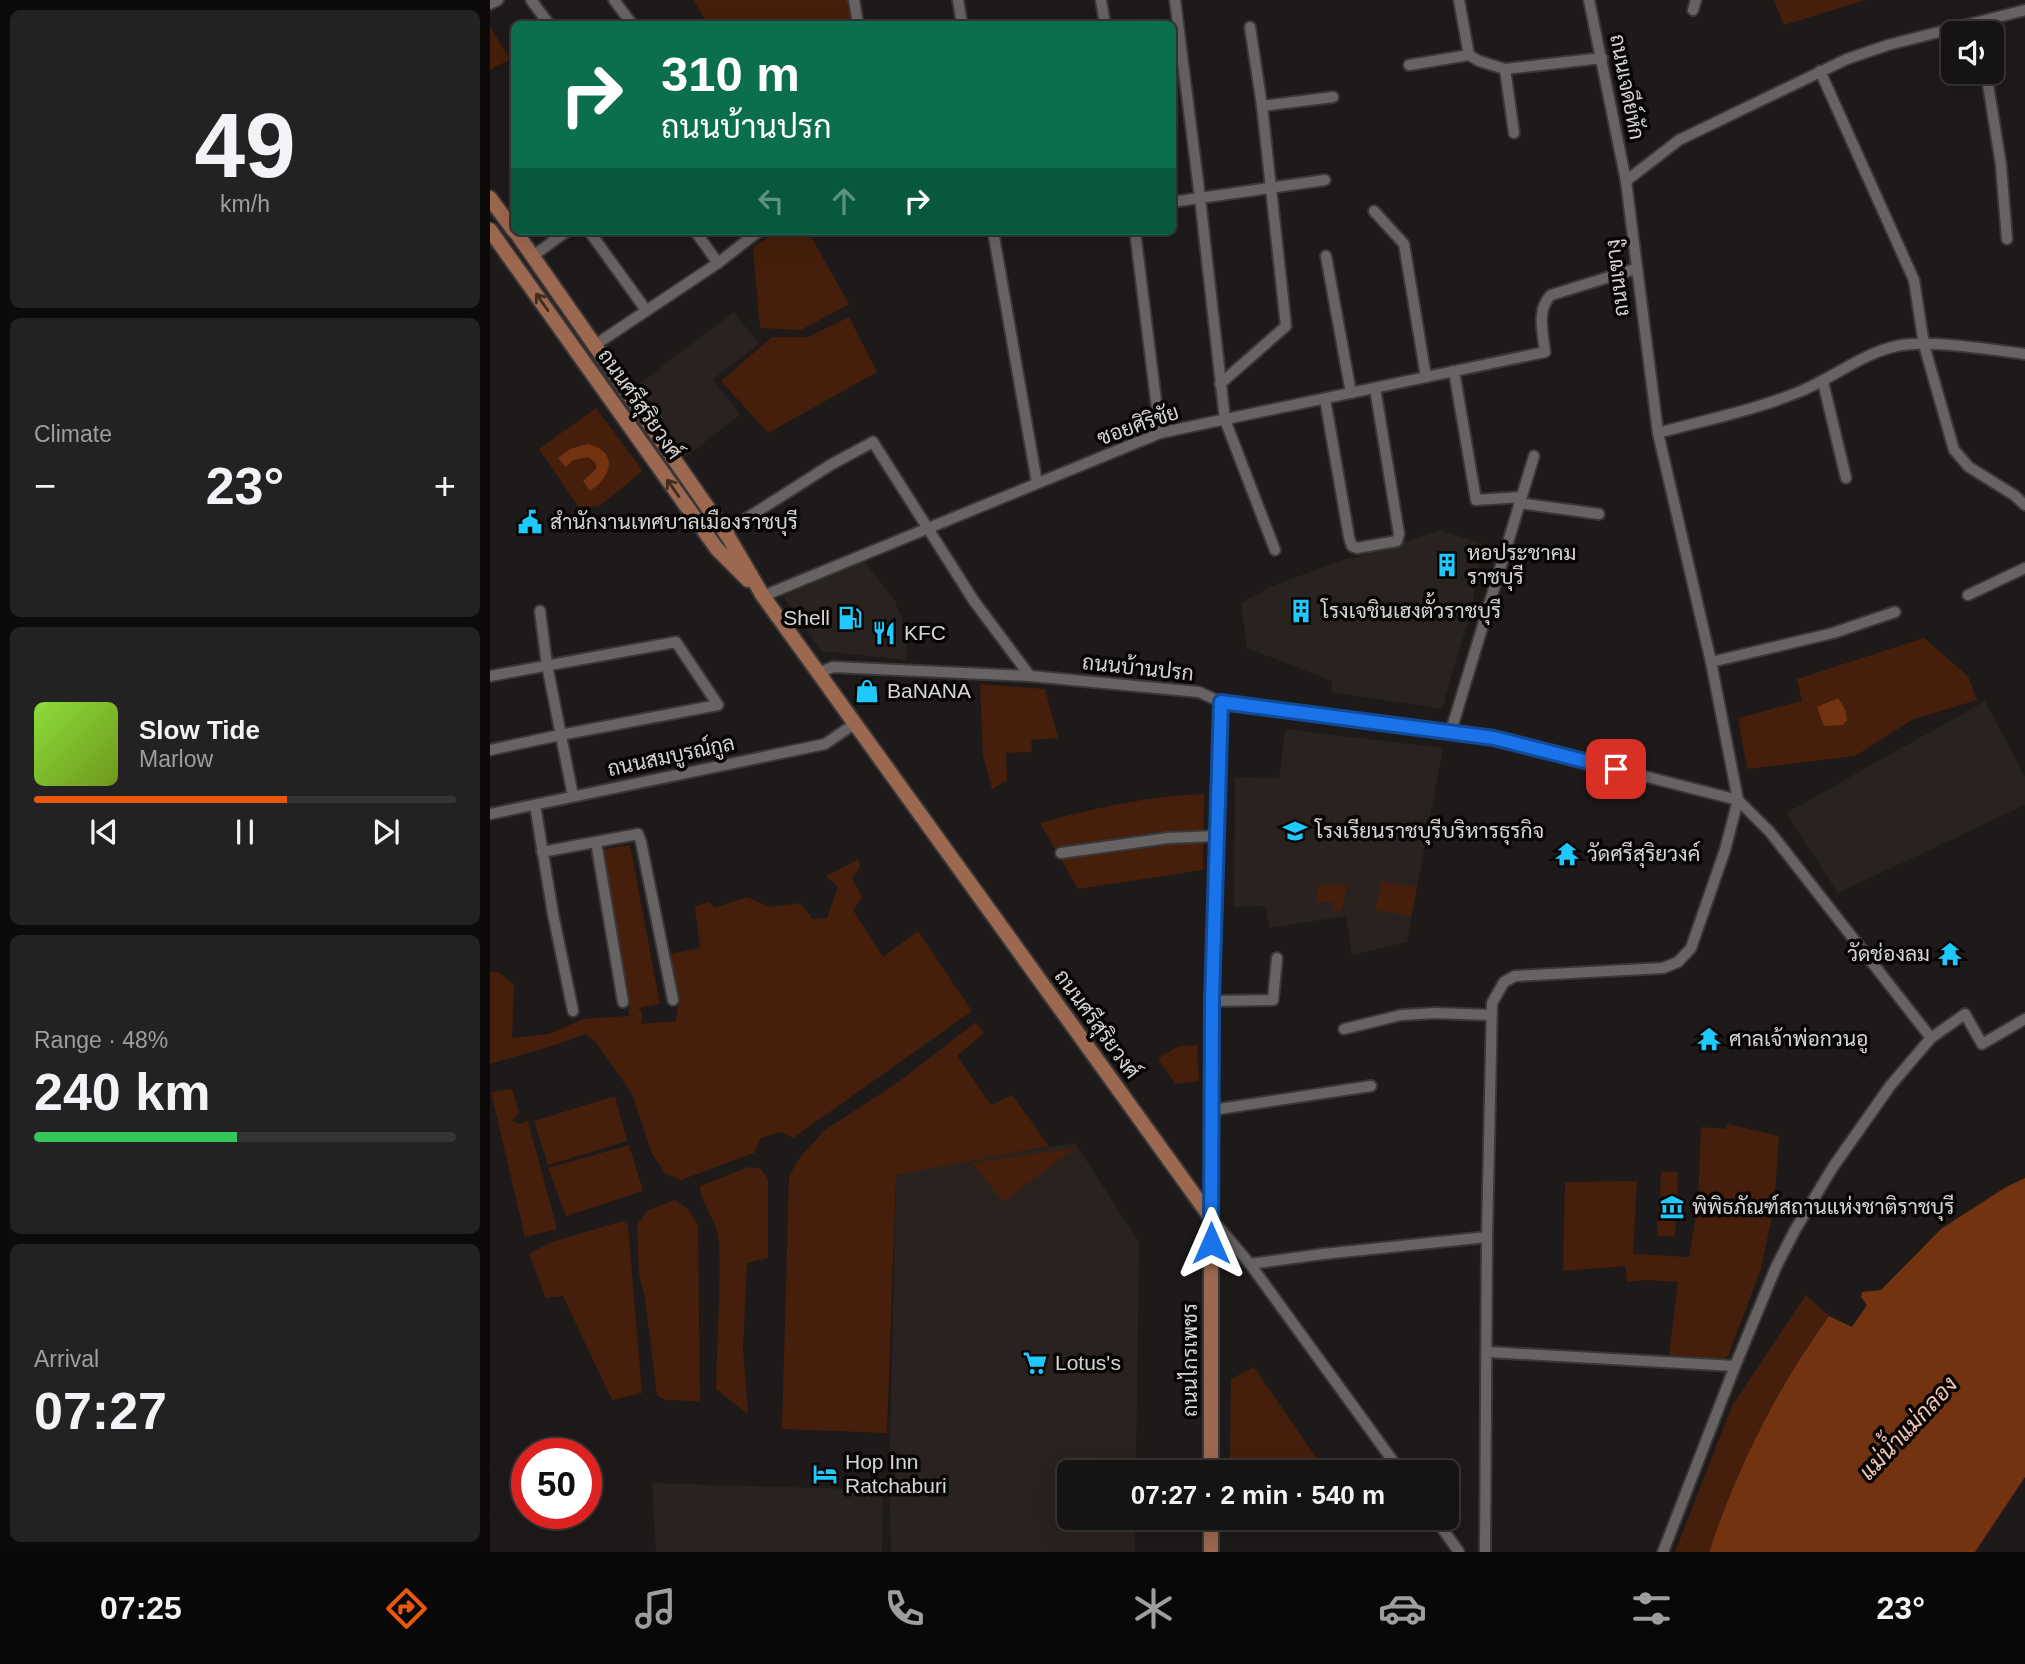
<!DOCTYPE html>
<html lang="en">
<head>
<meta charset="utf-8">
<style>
  :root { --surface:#161413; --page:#232121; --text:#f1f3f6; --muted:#9e9ea0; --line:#353333; --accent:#ea580c }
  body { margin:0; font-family:Helvetica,Sarabun,sans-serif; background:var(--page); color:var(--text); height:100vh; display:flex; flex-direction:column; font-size:26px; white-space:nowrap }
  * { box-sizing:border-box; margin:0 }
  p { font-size:23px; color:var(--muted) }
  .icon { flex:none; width:38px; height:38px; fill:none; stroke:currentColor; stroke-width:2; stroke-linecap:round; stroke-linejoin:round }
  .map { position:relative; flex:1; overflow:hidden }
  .drawer { display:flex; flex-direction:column; gap:10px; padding:10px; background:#0c0b0a; width:490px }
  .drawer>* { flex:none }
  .banner { position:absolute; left:21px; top:21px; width:665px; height:214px; border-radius:10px; box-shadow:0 7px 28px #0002,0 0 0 2px var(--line); background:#0b6e4f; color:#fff; overflow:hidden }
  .controls { position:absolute; left:1451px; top:21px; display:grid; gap:14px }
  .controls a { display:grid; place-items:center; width:63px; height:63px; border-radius:10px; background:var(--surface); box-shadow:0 7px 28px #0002,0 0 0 2px var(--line); font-size:35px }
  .speed { position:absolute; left:21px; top:1438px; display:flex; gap:14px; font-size:35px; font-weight:700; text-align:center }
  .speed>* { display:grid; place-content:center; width:91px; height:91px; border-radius:50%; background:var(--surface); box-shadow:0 7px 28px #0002,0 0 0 2px var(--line); line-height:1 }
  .speed .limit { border:10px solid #d22; background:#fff; color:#111 }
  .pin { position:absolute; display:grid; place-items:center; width:60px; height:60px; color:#fff; margin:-30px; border-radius:14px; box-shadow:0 4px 10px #0006 }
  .me { position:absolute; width:77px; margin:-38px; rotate:0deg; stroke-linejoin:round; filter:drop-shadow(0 0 5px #0008) }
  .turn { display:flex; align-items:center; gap:24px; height:147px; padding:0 35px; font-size:32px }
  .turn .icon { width:91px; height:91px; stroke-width:2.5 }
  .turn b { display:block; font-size:49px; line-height:60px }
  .lanes { display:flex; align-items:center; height:66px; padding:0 35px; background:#0003; justify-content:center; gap:35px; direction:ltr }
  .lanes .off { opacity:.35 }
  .big { font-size:52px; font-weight:700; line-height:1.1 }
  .drawer .card { flex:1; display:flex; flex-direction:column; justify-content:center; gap:10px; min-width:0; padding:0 24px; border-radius:10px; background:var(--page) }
  .drawer .dial { align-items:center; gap:0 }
  .dial b { font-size:91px; line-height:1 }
  .song { display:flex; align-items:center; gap:21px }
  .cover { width:84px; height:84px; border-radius:10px; background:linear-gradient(135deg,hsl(90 70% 55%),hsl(80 70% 35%)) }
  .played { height:7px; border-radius:4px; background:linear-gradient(90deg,var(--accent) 60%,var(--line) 60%) }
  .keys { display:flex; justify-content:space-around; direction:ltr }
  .heat { display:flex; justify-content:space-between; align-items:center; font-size:38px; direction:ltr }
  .charge { height:10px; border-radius:5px; background:linear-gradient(90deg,#34c759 48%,var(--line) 0) }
  .trip { position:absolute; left:567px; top:1460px; width:402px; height:70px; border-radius:10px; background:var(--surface); box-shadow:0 7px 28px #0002,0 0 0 2px var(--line); font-weight:700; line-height:70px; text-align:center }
  .dock { display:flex; height:112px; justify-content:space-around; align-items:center; background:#090808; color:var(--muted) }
  .dock .icon { width:49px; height:49px }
  .dock .selected { color:var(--accent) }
  .dock b { font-size:32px; color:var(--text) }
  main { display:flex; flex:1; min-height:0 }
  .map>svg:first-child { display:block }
  .built { fill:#2a221e }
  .green { fill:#451f0b }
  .water { fill:#733310 }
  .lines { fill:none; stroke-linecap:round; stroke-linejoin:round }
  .minor-casing { stroke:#393737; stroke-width:14 }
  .major-casing { stroke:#393737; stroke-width:18 }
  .minor { stroke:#676362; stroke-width:10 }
  .major { stroke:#9c684f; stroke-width:14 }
  .oneway { stroke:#432d23 }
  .route-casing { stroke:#114b97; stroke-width:18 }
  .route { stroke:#1a73e8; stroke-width:12 }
  .labels { text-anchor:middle; stroke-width:7; stroke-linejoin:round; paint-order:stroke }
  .street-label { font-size:21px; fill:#d7d5d4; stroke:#070605 }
  .poi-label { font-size:21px; fill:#d7d5d4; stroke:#070605; text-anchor:start }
  .water-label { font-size:23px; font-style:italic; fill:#f6c6b1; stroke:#070605 }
</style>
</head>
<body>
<main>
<section class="drawer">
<div class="card dial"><b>49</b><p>km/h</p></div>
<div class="card"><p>Climate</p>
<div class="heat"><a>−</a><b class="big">23°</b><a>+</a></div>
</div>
<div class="card">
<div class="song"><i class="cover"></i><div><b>Slow Tide</b><p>Marlow</p></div></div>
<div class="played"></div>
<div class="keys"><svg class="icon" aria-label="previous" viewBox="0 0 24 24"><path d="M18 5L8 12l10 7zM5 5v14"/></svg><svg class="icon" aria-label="pause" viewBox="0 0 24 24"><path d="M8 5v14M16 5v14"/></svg><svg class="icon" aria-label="next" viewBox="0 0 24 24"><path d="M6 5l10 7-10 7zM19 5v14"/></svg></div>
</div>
<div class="card"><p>Range · 48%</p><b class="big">240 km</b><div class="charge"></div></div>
<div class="card"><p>Arrival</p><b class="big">07:27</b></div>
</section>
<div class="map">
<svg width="1535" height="1552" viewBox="0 0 1535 1552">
  <rect width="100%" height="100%" fill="#1d1a19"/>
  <g class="built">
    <path d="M244,312L269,344L223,379L250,415L195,457L144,388Z"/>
    <path d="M950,530L993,544L981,610L952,709L841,692L842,681L757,648L751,603L780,587L849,561L875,555Z"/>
    <path d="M374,561L405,601L418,634L416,660L331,651L293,596Z"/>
    <path d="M1495,701L1535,777V805L1348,893L1296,813Z"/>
    <path d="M795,729L953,748L917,942L862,955L856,916L780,928L775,906L744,907L745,777L789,779Z"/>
    <path d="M585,1143L649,1242L646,1472H579V1517H645V1552H401L399,1483L406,1175L477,1160Z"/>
    <path d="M162,1483L393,1490L392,1552H166Z"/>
  </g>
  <g class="green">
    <path d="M203,0H363L367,24H218Z"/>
    <path d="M1284,0H1376L1294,25Z"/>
    <path d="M0,27L20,59L0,70Z"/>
    <path d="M287,231H318L359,304L311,330L270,328L263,247Z"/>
    <path d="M359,317L387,372L278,433L231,381L282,337H318Z"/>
    <path d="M106,408L153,471L109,506L90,509L49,449Z"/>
    <path d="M1434,638L1478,676L1487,700L1422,720L1365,756L1257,769L1248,718L1312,701L1307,679Z"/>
    <path d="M490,684L555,689L568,738L541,740L542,752L516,753L517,780L502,789L493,755Z"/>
    <path d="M714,794L713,870L588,889L550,823C603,808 659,796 714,794Z"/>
    <path d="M140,845L170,1004L148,1008L152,1012L151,1024L186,1021L188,1002L179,954L210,948L205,906L219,902L224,908L257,897L280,907L310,903L323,919L337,918L348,887L336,876L369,859L370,868L362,878L372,897L363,910L393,957L428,931L482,1011L303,1138L291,1132L271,1138L264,1153L191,1180L176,1174L162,1154L142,1094L104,1040L95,1034L68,1044L0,1064V972H8L24,984L22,1038L59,1034L93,1019L139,1016V1001L111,850Z"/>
    <path d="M891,882L927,887L921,916L885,910Z"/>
    <path d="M827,885H857L852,911L843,910V902H827Z"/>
    <path d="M486,1022L494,1033L467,1056L501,1105L522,1095L559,1146L406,1175L397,1433L292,1429L299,1176L311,1156L335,1130L407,1083Z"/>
    <path d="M707,1045L709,1081L685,1084L668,1058L689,1046Z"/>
    <path d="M22,1089L29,1112L23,1121L29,1124L38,1121L67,1229L35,1237L1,1092Z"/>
    <path d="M125,1096L137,1141L58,1165L44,1121Z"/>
    <path d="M1238,1124L1289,1136L1284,1206L1271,1269L1238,1356L1232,1360L1179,1355L1188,1282L1156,1280L1137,1282L1135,1266L1073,1271L1075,1182L1147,1181L1143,1254L1199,1257L1206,1215L1216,1214L1217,1201H1208L1211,1127L1235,1129Z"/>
    <path d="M139,1145L153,1191L76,1216L58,1168Z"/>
    <path d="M585,1148L513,1202L482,1163Z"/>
    <path d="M258,1167L271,1169L278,1179V1258L257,1263L253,1349L258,1414L226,1389C227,1340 231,1290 229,1242C228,1221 210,1204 210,1186Z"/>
    <path d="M1171,1172H1188L1187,1196H1170Z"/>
    <path d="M185,1200L198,1209L208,1226L210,1401L176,1400L167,1396L155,1298L149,1275L147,1225L158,1210Z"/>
    <path d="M1168,1211L1186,1212L1185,1236H1167Z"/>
    <path d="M133,1221L138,1225L152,1393L122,1400L73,1296L56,1298L39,1254L61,1242Z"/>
    <path d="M1316,1295L1339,1316C1287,1388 1247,1468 1219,1552H1185L1242,1406Z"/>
    <path d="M764,1367L836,1472H753V1464L740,1459L741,1379Z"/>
    <path d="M752,1517H867L870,1521L752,1531Z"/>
  </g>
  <g class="water">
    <path d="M98,444C129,452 122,476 100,491L93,481L106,469V463L98,457L83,460L76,467L68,458L80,449Z"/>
    <path d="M1348,698L1355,709L1357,720L1353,725L1334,726L1327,707Z"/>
    <path d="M1535,1178V1477L1485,1552H1219C1247,1468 1287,1388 1339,1316L1362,1327L1377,1305L1371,1297L1372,1292L1391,1290L1451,1229L1516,1187Z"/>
  </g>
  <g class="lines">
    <g class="minor-casing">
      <g id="minor">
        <path d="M41,0L59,24"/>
        <path d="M124,0L142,24"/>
        <path d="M364,0L368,24"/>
        <path d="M468,0L472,24"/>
        <path d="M611,0L615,24"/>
        <path d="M685,0L710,198L735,420L785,550"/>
        <path d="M969,0L979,55"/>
        <path d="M0,4L8,0"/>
        <path d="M1203,10L1206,0"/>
        <path d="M919,65L979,55L989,61L1015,69L1112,58"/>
        <path d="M1015,69L1024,133"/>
        <path d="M1330,71L1424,280L1434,345L1464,450L1479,467L1524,495L1535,505"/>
        <path d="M1496,72L1511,165L1517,239"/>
        <path d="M772,106L843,97"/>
        <path d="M1136,181L1189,140L1357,59L1398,45L1535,10"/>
        <path d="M682,202L835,180"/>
        <path d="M884,211L914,244L936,377"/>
        <path d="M99,231L156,310"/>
        <path d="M205,231L228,263"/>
        <path d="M503,231L547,483"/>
        <path d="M645,231L670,433"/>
        <path d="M43,256L77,231"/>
        <path d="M836,256L861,393"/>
        <path d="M105,345L228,263L269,231"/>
        <path d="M964,371L986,500L1031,497"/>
        <path d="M1333,382L1356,478"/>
        <path d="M730,384L796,326L772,106L760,27"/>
        <path d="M835,399L859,537L862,546L867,548L907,541L909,534L885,388"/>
        <path d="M1168,433C1215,420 1266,410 1311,391C1343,378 1373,353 1407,346C1439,339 1502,350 1535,354"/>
        <path d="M1029,503L1109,514"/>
        <path d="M235,532L342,464L383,442L484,601L540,676"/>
        <path d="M1478,595L1535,568"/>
        <path d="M273,596L670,433L1055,352C1053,333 1046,310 1061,295L1145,269"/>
        <path d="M50,611L57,665L83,796"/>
        <path d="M1221,662L1343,633L1405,612"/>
        <path d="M328,673L343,667L540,676L709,692L731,702L1004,738L1248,800"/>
        <path d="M0,676L186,642L228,705L70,735L0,750"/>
        <path d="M731,702L722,1001L721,1218L760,1264L911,1472"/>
        <path d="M961,731L1044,456"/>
        <path d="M1248,800L1280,832L1441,1038"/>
        <path d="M45,805L63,914L83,1011"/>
        <path d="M0,814L335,744L364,724"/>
        <path d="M106,842L133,1002"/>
        <path d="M52,852L148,834L151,842L183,1000"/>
        <path d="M571,853L678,838L727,836"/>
        <path d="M722,1001L783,1000L787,958"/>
        <path d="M854,1029L911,1015L946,1013L1000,1015"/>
        <path d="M722,1110L881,1086"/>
        <path d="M760,1264L833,1254L997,1237"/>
        <path d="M998,1352L1245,1366"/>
        <path d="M944,1517L969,1552"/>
        <path d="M995,1552L997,1237L1002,1003L1014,982L1025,976L1173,968L1188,962L1201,948L1235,850L1248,800L1221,662L1168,433L1136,181L1099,0"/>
        <path d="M1173,1552L1245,1366L1286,1267L1305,1230L1343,1167L1400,1086L1441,1038L1475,1014L1492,1044L1535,1019"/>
      </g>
    </g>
    <g class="major-casing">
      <g id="major">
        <path d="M0,198L24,231"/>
        <path d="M0,230L227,549L258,580"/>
        <path d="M25,231L239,538L273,596L721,1218V1472"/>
        <path d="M721,1517V1552"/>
      </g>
    </g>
    <use href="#minor" class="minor"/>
    <use href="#major" class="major"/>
  </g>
  <defs><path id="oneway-shaft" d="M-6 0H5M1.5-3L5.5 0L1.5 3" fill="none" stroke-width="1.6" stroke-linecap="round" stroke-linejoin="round" transform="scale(1.75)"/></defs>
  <g class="oneway">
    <use href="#oneway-shaft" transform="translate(52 302) rotate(-125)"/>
    <use href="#oneway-shaft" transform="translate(183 488) rotate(-125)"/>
  </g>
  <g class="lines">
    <g class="route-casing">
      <path id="route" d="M721,1243L722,1000L731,702L1004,738L1126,769"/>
    </g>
    <use href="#route" class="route"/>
  </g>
  <defs>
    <g id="civic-bare" transform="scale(1.89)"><path d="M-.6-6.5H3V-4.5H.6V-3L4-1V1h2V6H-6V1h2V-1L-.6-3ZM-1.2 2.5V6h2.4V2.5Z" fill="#1fc9fd" stroke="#070605" stroke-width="2.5" paint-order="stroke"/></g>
    <g id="building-bare" transform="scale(1.89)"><path d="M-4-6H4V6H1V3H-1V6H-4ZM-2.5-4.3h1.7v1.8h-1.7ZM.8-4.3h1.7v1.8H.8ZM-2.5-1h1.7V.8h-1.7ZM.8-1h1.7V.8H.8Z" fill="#1fc9fd" stroke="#070605" stroke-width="2.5" paint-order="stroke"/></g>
    <g id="fuel-bare" transform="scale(1.89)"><path d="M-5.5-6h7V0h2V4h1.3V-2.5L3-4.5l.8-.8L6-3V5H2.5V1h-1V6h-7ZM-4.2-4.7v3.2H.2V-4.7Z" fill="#1fc9fd" stroke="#070605" stroke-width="2.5" paint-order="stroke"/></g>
    <g id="restaurant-bare" transform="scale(1.89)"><path d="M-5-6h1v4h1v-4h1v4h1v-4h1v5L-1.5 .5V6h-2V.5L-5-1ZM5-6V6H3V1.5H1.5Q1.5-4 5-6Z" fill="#1fc9fd" stroke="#070605" stroke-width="2.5" paint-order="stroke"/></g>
    <g id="shop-bare" transform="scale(1.89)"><path d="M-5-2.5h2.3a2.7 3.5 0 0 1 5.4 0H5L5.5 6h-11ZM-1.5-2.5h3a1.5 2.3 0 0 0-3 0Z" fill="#1fc9fd" stroke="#070605" stroke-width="2.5" paint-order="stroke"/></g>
    <g id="university-bare" transform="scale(1.89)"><path d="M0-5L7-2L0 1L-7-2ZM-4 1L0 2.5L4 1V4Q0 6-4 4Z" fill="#1fc9fd" stroke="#070605" stroke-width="2.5" paint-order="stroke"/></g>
    <g id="temple-bare" transform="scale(1.89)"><path d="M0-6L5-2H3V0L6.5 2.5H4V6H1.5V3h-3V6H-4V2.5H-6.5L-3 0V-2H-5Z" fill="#1fc9fd" stroke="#070605" stroke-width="2.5" paint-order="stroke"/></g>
    <g id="museum-bare" transform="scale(1.89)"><path d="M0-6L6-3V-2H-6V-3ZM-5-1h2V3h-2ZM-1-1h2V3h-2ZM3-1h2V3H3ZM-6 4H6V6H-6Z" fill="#1fc9fd" stroke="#070605" stroke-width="2.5" paint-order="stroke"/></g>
    <g id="supermarket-bare" transform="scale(1.89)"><path d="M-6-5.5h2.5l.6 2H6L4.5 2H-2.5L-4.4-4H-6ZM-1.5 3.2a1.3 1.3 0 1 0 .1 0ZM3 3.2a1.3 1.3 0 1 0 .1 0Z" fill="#1fc9fd" stroke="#070605" stroke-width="2.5" paint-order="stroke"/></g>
    <g id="hotel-bare" transform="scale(1.89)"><path d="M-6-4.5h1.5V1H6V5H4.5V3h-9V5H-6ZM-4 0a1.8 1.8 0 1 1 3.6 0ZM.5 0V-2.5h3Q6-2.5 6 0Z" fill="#1fc9fd" stroke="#070605" stroke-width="2.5" paint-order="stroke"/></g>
  </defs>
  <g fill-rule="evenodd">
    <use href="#civic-bare" x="40" y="522"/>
    <use href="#building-bare" x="957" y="565"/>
    <use href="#building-bare" x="811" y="611"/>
    <use href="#fuel-bare" x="360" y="618"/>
    <use href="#restaurant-bare" x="394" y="633"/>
    <use href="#shop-bare" x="377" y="691"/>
    <use href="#university-bare" x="805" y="831"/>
    <use href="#temple-bare" x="1077" y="854"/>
    <use href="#temple-bare" x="1460" y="954"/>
    <use href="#temple-bare" x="1219" y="1039"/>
    <use href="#museum-bare" x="1182" y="1207"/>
    <use href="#supermarket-bare" x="545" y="1363"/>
    <use href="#hotel-bare" x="335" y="1474"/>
  </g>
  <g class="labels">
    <g class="street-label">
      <text transform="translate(1137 87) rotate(79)" y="7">ถนนเจดีย์หัก</text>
      <text transform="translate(1127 278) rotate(-97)" y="7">ถนนเขางู</text>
      <text transform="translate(150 404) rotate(55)" y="7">ถนนศรีสุริยวงศ์</text>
      <text transform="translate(648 425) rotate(-19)" y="7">ซอยศิริชัย</text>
      <text transform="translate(648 668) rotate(6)" y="7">ถนนบ้านปรก</text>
      <text transform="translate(181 756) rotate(-12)" y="7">ถนนสมบูรณ์กูล</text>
      <text transform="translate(607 1024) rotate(54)" y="7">ถนนศรีสุริยวงศ์</text>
      <text transform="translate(700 1360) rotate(-90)" y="7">ถนนไกรเพชร</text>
    </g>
    <g class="poi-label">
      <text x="60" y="529">สำนักงานเทศบาลเมืองราชบุรี</text>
      <text x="977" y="560">หอประชาคม<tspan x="977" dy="24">ราชบุรี</tspan></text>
      <text x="831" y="618">โรงเจชินเฮงตั้วราชบุรี</text>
      <text x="340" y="625" text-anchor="end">Shell</text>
      <text x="414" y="640">KFC</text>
      <text x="397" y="698">BaNANA</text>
      <text x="825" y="838">โรงเรียนราชบุรีบริหารธุรกิจ</text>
      <text x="1097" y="861">วัดศรีสุริยวงค์</text>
      <text x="1440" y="961" text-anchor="end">วัดช่องลม</text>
      <text x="1239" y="1046">ศาลเจ้าพ่อกวนอู</text>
      <text x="1202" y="1214">พิพิธภัณฑ์สถานแห่งชาติราชบุรี</text>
      <text x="565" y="1370">Lotus's</text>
      <text x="355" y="1469">Hop Inn<tspan x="355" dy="24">Ratchaburi</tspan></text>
    </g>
    <g class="water-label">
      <text transform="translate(1418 1428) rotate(-47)" y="8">แม่น้ำแม่กลอง</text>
    </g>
  </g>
</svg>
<div class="controls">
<a><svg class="icon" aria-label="sound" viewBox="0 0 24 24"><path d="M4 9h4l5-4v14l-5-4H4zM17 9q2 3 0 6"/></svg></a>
</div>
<div class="speed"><div class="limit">50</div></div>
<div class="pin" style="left:1126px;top:769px;background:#d93025"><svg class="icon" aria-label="arrive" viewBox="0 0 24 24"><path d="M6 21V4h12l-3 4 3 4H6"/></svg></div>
<svg class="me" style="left:721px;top:1243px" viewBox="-20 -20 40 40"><path d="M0-17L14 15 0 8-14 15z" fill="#1a73e8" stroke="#fff" stroke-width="4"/></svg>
<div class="trip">07:27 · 2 min · 540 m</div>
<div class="banner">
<div class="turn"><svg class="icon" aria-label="right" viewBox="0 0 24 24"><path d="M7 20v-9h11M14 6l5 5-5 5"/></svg><div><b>310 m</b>ถนนบ้านปรก</div></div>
<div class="lanes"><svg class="icon off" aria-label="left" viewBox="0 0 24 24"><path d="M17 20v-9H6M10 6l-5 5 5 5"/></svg><svg class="icon off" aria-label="ahead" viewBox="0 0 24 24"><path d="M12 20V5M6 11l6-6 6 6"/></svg><svg class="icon" aria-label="right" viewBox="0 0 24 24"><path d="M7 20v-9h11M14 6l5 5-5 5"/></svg></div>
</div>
</div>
</main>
<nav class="dock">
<b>07:25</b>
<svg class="icon selected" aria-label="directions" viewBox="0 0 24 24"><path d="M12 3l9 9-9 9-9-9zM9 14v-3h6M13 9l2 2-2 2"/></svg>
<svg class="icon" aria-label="music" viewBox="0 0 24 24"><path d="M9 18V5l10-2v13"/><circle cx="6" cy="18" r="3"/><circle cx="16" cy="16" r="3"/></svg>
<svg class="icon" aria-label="phone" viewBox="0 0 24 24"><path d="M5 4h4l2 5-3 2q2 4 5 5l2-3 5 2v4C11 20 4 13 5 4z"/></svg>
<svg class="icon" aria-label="climate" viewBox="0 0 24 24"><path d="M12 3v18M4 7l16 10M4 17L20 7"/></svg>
<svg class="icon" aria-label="car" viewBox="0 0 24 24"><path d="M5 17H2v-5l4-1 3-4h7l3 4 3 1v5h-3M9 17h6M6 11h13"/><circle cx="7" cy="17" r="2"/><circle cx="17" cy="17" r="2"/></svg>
<svg class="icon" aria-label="filters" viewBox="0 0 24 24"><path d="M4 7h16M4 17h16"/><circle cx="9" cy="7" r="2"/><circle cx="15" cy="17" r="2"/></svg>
<b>23°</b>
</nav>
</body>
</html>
